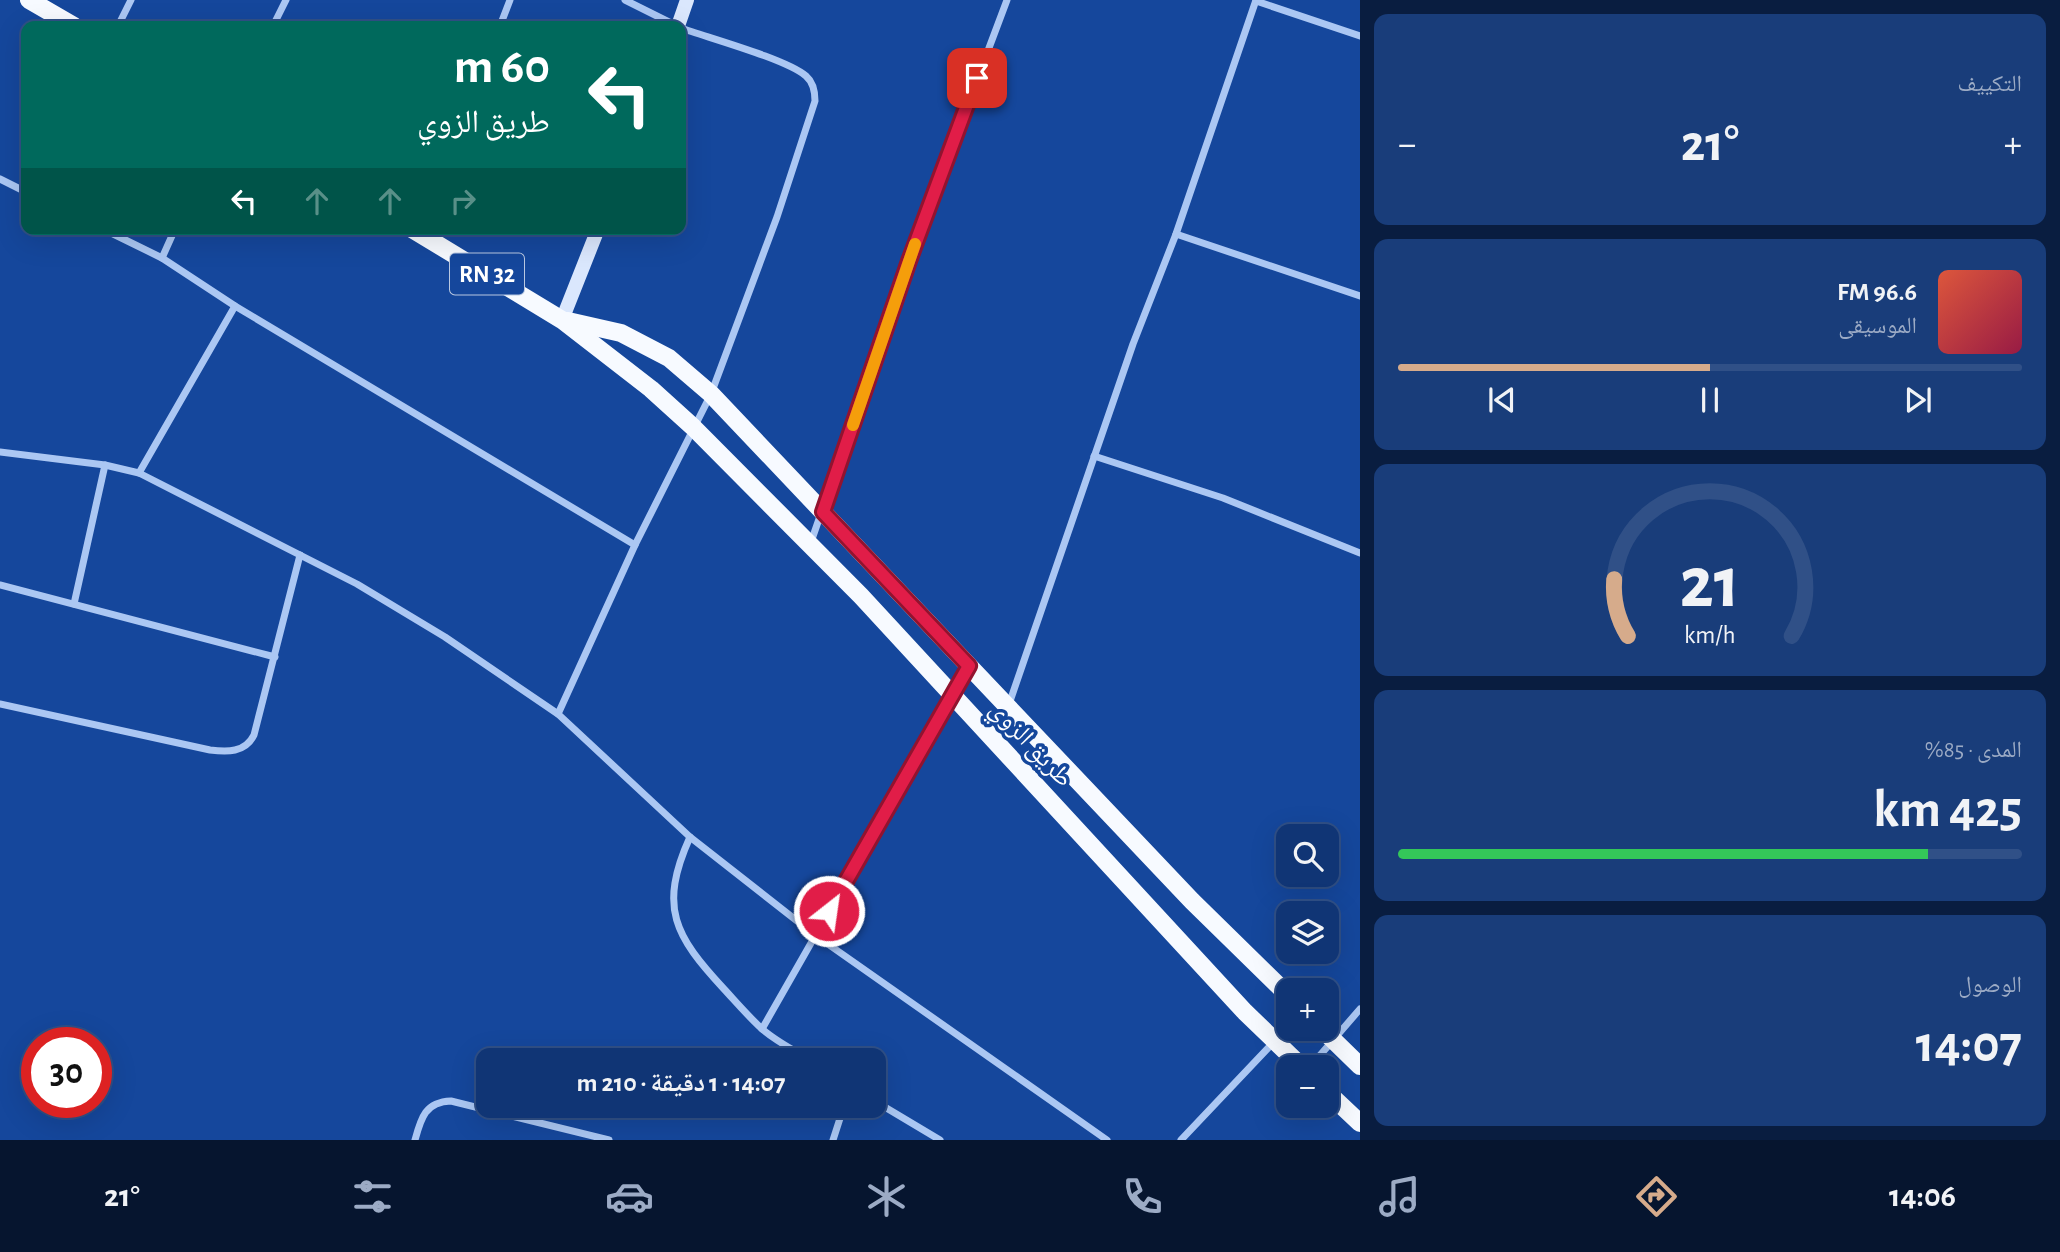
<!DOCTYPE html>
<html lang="ar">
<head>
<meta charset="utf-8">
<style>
  :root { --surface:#103575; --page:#193d7a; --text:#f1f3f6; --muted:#9cabc5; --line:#305087; --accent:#d6ab8b }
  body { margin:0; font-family:"Alegreya Sans","Noto Naskh Arabic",sans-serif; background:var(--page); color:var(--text); direction:rtl; height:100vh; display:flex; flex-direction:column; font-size:26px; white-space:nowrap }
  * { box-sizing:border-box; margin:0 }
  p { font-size:23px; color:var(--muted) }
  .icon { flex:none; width:38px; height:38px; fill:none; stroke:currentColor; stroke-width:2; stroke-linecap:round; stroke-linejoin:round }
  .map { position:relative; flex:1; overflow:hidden; direction:ltr }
  .details { display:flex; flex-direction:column; gap:14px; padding:14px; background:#091d40; width:700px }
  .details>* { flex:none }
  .guide { position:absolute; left:21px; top:21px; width:665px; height:214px; border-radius:14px; box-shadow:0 7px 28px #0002,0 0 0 2px var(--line); direction:rtl; background:#00695c; color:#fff; overflow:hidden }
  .tools { position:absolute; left:1276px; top:824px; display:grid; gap:14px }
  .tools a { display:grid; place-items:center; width:63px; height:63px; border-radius:14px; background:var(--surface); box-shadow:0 7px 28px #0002,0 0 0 2px var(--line); font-size:35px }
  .speed { position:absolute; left:21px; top:1027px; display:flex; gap:14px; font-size:35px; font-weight:700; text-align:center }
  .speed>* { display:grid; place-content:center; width:91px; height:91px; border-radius:50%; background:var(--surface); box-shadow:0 7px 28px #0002,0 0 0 2px var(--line); line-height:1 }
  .speed .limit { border:10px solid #d22; background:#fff; color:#111 }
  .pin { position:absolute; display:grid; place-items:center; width:60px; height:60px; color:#fff; margin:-30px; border-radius:14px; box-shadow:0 4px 10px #0006 }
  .me { position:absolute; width:77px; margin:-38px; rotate:30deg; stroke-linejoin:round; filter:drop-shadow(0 0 5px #0008) }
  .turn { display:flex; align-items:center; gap:24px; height:147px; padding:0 21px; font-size:32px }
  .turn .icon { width:91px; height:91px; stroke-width:2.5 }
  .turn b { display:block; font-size:49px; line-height:60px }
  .lanes { display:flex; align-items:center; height:66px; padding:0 21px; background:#0003; justify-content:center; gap:35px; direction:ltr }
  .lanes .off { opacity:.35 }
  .big { font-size:52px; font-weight:700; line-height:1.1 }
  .details .widget { flex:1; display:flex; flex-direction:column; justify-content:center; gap:10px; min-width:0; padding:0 24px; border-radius:14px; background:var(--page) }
  .details .dial { align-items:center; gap:0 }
  .dial svg { height:182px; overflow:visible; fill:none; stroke:var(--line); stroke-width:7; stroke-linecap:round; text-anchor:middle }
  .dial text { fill:var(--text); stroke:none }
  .song { display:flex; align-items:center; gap:21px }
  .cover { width:84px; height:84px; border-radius:10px; background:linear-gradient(135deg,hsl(10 70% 55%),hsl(340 70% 35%)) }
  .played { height:7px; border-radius:4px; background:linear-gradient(90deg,var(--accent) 50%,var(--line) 50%) }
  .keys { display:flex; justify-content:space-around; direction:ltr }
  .heat { display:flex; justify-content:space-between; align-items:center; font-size:38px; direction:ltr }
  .charge { height:10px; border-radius:5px; background:linear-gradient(90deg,#34c759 85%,var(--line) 0) }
  .trip { position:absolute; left:476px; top:1048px; width:410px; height:70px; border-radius:14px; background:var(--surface); box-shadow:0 7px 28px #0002,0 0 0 2px var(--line); font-weight:700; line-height:70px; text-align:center; direction:rtl }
  .dock { display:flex; height:112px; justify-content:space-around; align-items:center; background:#06152f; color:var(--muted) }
  .dock .icon { width:49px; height:49px }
  .dock .on { color:var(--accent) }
  .dock b { font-size:32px; color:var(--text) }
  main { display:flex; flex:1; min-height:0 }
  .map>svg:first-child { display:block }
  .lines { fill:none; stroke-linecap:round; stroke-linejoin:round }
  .street { stroke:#abc7f3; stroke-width:7 }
  .secondary { stroke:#dae7fd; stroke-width:14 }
  .primary { stroke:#f7faff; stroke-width:18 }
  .route-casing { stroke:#92132f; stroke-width:18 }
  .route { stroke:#e11d48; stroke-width:12 }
  .slow { stroke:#f59e0b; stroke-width:12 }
  .labels { text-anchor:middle; stroke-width:7; stroke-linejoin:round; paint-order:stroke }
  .shield { fill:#15479c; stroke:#b9c8e1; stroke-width:2 }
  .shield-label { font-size:24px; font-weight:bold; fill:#fff }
  .street-label { font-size:26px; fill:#fff; stroke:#15479c }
</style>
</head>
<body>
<main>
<section class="details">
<div class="widget"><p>التكييف</p>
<div class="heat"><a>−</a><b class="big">21°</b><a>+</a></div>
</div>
<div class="widget">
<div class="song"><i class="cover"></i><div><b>96.6 FM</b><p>الموسيقى</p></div></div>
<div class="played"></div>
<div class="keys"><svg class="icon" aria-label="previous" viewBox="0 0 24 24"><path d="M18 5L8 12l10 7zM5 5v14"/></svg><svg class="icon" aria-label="pause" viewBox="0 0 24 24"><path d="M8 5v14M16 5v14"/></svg><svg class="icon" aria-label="next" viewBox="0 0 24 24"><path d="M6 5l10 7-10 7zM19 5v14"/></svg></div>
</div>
<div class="widget dial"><svg viewBox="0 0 100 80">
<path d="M14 69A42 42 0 1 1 86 69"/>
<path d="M14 69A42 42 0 0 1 8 44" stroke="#d6ab8b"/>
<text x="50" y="56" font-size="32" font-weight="700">21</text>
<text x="50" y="72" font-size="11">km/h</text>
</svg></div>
<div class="widget"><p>المدى · 85%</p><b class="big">425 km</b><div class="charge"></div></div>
<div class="widget"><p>الوصول</p><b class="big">14:07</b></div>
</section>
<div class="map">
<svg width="1360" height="1140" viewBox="0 0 1360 1140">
  <rect width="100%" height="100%" fill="#15479c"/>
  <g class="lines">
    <g class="street">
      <path d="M625,0L677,26"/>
      <path d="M1256,1L1360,36"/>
      <path d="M118,26L131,0"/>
      <path d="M273,26L286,0"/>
      <path d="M500,26L510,0"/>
      <path d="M0,179L26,192"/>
      <path d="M103,229L162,258L235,306L635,545"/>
      <path d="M1176,234L1360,296"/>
      <path d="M162,258L175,229"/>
      <path d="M0,452L105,465L139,473L357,584L445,637L558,714L690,837L815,935L1107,1140"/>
      <path d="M1094,456L1223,498L1360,553"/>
      <path d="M139,473L235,306"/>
      <path d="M811,542L909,261L1007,0"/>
      <path d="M0,585L275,657"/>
      <path d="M74,604L105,465"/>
      <path d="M0,704L210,750C227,752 245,753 254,735L300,555"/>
      <path d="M558,714L635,545L711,394L777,217L815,101C815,92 813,82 806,76C786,59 709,38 681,28"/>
      <path d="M997,739L1133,344L1176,234L1256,0"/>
      <path d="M690,837C658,908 675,936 724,989C736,1002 748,1016 761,1028C775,1041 794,1050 810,1060"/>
      <path d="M762,1029L968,668"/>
      <path d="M1309,1068L1360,1009"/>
      <path d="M873,1100L940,1140"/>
      <path d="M415,1140C421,1118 425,1102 451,1101L609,1140"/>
      <path d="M833,1140L844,1106"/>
      <path d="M1181,1140L1288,1027"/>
    </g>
    <g class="secondary">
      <path d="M678,26L687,0"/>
      <path d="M562,320L598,229"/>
    </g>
    <g class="primary">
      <path d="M29,0L74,26"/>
      <path d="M412,229L562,320L651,389L693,427L861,596L1245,1012L1303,1068"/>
      <path d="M568,321L621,333L669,358L711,394L1192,901L1288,995"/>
      <path d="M1322,1029L1360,1066"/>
      <path d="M1326,1091L1360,1123"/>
    </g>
  </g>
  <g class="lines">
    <g class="route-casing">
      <path id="route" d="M829,911L969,666L823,512L909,261L977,78"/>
    </g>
    <use href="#route" class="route"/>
    <path class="slow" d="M853,425L915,244"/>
  </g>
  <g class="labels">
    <rect class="shield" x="450" y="253.5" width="74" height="41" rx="5"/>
    <g class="shield-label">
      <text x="487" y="282">RN 32</text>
    </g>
    <g class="street-label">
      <text transform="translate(1032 743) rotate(47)" y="9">طريق الزوي</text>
    </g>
  </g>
</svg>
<div class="tools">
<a><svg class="icon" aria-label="search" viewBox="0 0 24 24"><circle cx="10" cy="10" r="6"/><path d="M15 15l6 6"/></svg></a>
<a><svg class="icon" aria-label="layers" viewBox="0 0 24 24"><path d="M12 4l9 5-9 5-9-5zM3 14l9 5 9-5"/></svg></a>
<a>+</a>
<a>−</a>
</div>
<div class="speed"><div class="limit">30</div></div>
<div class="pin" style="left:977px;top:78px;background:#d93025"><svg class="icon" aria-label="arrive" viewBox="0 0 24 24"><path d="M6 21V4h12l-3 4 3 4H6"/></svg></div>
<svg class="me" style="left:829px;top:911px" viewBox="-20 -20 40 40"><circle r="17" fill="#e11d48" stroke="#fff" stroke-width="3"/><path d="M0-11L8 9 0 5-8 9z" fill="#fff"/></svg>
<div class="trip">14:07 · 1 دقيقة · 210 m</div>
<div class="guide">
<div class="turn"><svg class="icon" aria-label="left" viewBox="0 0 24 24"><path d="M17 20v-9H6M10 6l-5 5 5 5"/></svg><div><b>60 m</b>طريق الزوي</div></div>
<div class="lanes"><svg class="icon" aria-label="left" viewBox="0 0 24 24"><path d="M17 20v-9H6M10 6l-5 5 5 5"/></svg><svg class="icon off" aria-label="ahead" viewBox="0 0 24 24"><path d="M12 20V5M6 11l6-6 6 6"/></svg><svg class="icon off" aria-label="ahead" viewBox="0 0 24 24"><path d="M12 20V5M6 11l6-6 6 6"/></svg><svg class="icon off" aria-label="right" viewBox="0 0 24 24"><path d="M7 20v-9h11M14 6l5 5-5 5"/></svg></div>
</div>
</div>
</main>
<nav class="dock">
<b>14:06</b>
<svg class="icon on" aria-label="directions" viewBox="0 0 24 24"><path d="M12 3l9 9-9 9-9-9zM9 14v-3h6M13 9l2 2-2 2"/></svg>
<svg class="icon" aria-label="music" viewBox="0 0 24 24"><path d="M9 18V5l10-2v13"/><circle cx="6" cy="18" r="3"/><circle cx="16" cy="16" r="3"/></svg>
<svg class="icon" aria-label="phone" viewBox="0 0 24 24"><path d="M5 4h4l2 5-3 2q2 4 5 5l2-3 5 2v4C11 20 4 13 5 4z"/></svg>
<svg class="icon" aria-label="climate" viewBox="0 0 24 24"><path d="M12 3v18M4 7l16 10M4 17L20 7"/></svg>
<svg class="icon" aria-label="car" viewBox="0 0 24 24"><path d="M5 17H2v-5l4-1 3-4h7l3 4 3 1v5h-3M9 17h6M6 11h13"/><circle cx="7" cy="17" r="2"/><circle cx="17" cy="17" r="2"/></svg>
<svg class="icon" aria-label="filters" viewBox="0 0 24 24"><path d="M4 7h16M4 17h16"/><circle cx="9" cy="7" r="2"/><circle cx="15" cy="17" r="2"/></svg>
<b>21°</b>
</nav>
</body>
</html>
